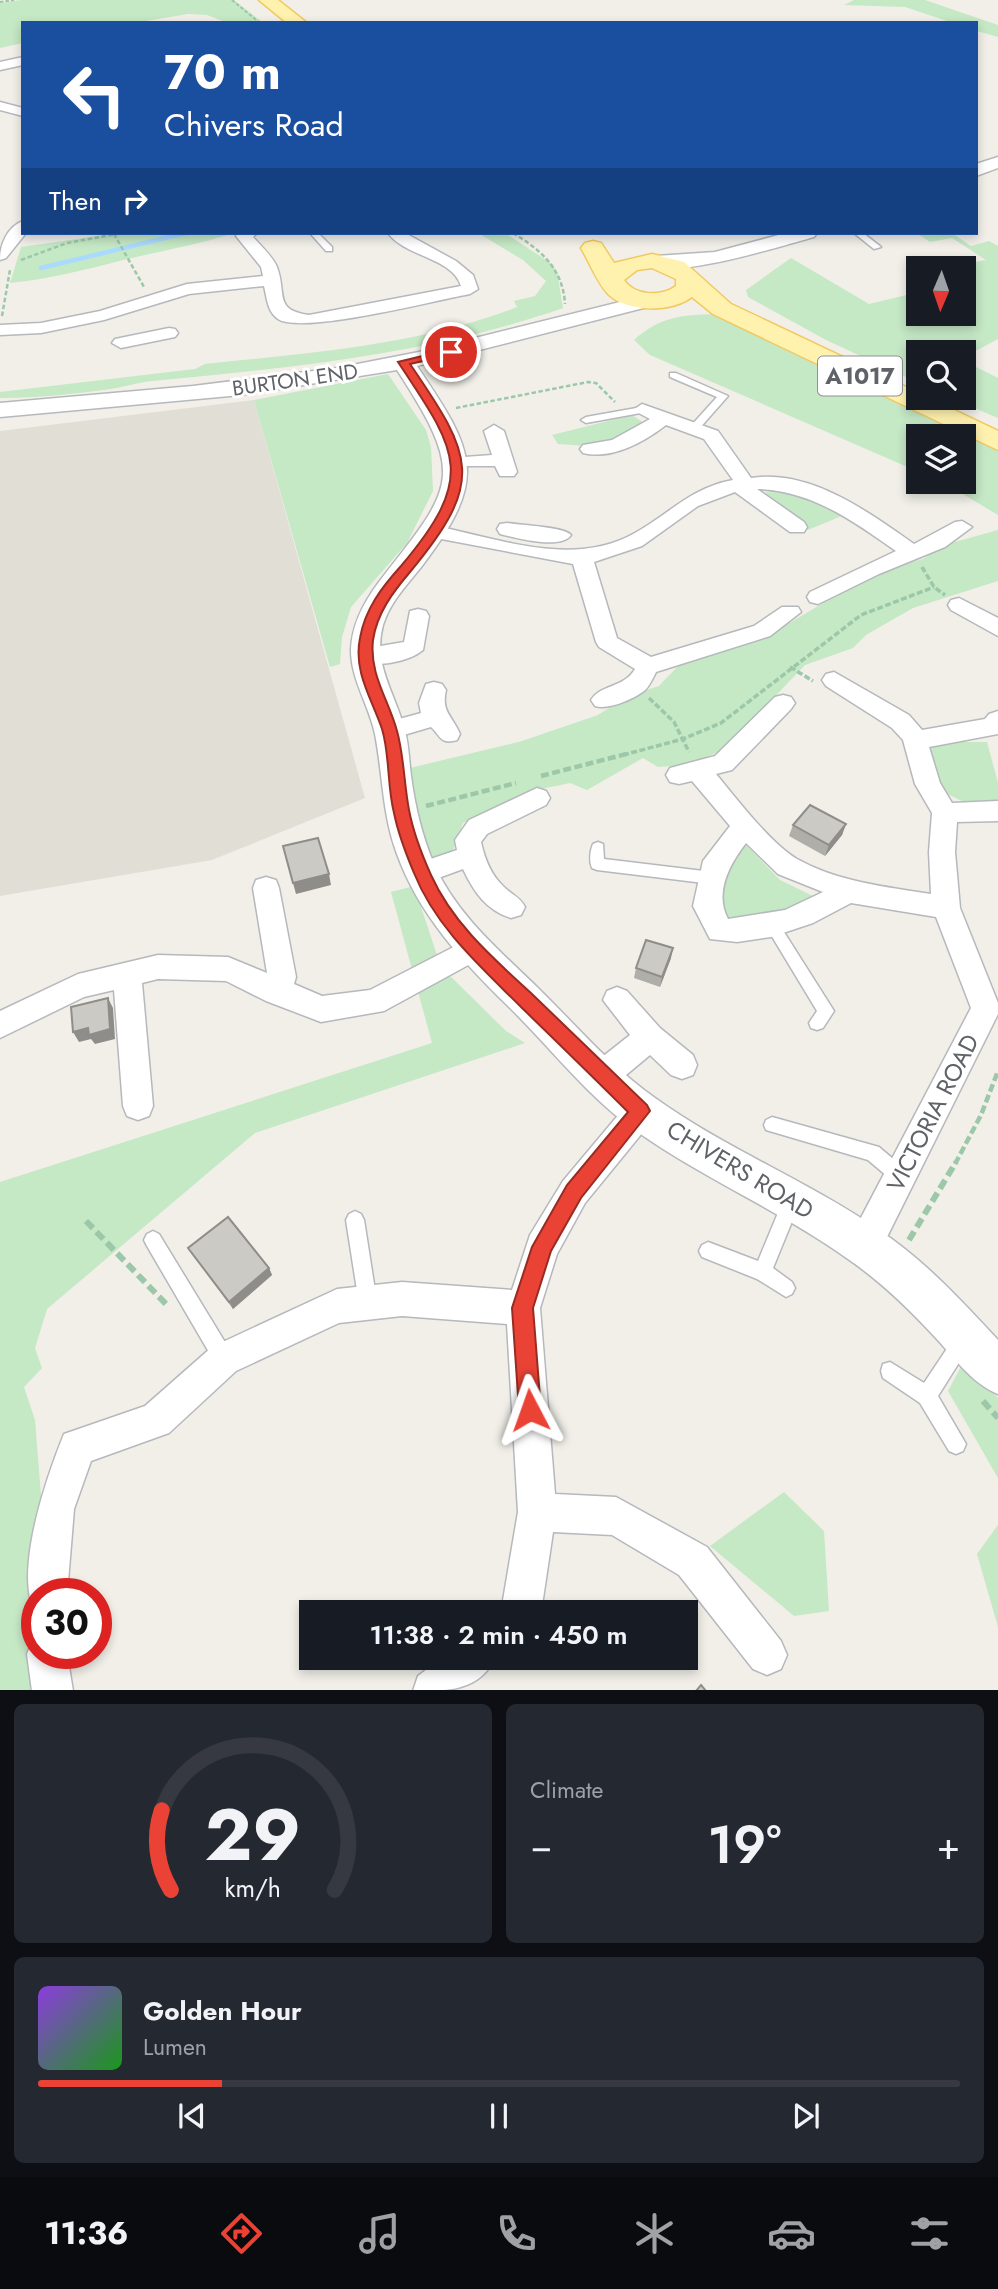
<!DOCTYPE html>
<html lang="en">
<head>
<meta charset="utf-8">
<style>
  :root { --surface:#171b24; --page:#242831; --text:#f1f3f6; --muted:#9ea1a6; --line:#363941; --accent:#ea4335 }
  body { margin:0; font-family:Jost,sans-serif; background:var(--page); color:var(--text); height:100vh; display:flex; flex-direction:column; font-size:26px; white-space:nowrap }
  * { box-sizing:border-box; margin:0 }
  p { font-size:23px; color:var(--muted) }
  .icon { flex:none; width:38px; height:38px; fill:none; stroke:currentColor; stroke-width:2; stroke-linecap:round; stroke-linejoin:round }
  .map { position:relative; height:1690px; overflow:hidden }
  .panel { display:flex; flex-direction:column; gap:14px; padding:14px; background:#0d0f14; flex:1 }
  .panel>* { flex:none }
  .top-card { position:absolute; left:21px; top:21px; width:957px; height:214px; border-radius:0px; box-shadow:0 4px 10px #0003; background:#1a4fa0; color:#fff; overflow:hidden }
  .needle { width:46px; rotate:182deg }
  .fabs { position:absolute; left:906px; top:256px; display:grid; gap:14px }
  .fabs a { display:grid; place-items:center; width:70px; height:70px; border-radius:0px; background:var(--surface); box-shadow:0 4px 10px #0003; font-size:35px }
  .speed { position:absolute; left:21px; top:1578px; display:flex; gap:14px; font-size:35px; font-weight:700; text-align:center }
  .speed>* { display:grid; place-content:center; width:91px; height:91px; border-radius:50%; background:var(--surface); box-shadow:0 4px 10px #0003; line-height:1 }
  .speed .limit { border:10px solid #d22; background:#fff; color:#111 }
  .pin { position:absolute; display:grid; place-items:center; width:60px; height:60px; color:#fff; margin:-30px; border:4px solid #fff; border-radius:50%; box-shadow:0 2px 7px #0007 }
  .me { position:absolute; width:77px; margin:-38px; rotate:356deg; stroke-linejoin:round; filter:drop-shadow(0 0 5px #0008) }
  .turn { display:flex; align-items:center; gap:24px; height:147px; padding:0 28px; font-size:32px }
  .turn .icon { width:91px; height:91px; stroke-width:2.5 }
  .turn b { display:block; font-size:49px; line-height:60px }
  .then { display:flex; align-items:center; height:66px; padding:0 28px; background:#0003; gap:14px; font-size:26px }
  .big { font-size:52px; font-weight:600; line-height:1.1 }
  .panel .widget { flex:1; display:flex; flex-direction:column; justify-content:center; gap:10px; min-width:0; padding:0 24px; border-radius:10px; background:var(--page) }
  .panel .dial { align-items:center; gap:0 }
  .dial svg { height:182px; overflow:visible; fill:none; stroke:var(--line); stroke-width:7; stroke-linecap:round; text-anchor:middle }
  .dial text { fill:var(--text); stroke:none }
  .song { display:flex; align-items:center; gap:21px }
  .cover { width:84px; height:84px; border-radius:10px; background:linear-gradient(135deg,hsl(270 70% 55%),hsl(120 70% 35%)) }
  .played { height:7px; border-radius:4px; background:linear-gradient(90deg,var(--accent) 20%,var(--line) 20%) }
  .keys { display:flex; justify-content:space-around; direction:ltr }
  .heat { display:flex; justify-content:space-between; align-items:center; font-size:38px; direction:ltr }
  .panel .tiles { flex:1; display:grid; gap:14px; grid-template-columns:1fr 1fr }
  .widget:last-child { grid-column:span 2 }
  .trip { position:absolute; left:299px; top:1600px; width:399px; height:70px; border-radius:0px; background:var(--surface); box-shadow:0 4px 10px #0003; font-weight:600; line-height:70px; text-align:center }
  .dock { display:flex; height:112px; justify-content:space-around; align-items:center; background:#090b0e; color:var(--muted) }
  .dock .icon { width:49px; height:49px }
  .dock .active { color:var(--accent) }
  .dock b { font-size:32px; color:var(--text) }
  .map>svg:first-child { display:block }
  .education { fill:#e1ded6 }
  .green { fill:#c5e8c5 }
  .lines { fill:none; stroke-linecap:round; stroke-linejoin:round }
  .stream { stroke:#aadaff; stroke-width:4.5 }
  .service-casing { stroke:#b5b8bc; stroke-width:3 }
  .minor-casing { stroke:#b5b8bc; stroke-width:3 }
  .tertiary-casing { stroke:#b5b8bc; stroke-width:3 }
  .primary-casing { stroke:#f2c960; stroke-width:3 }
  .path-far4 { stroke:#9cc7a9; stroke-width:2; stroke-dasharray:3.5 2; stroke-linecap:butt }
  .path-far3 { stroke:#9cc7a9; stroke-width:2.5; stroke-dasharray:4.5 2.5; stroke-linecap:butt }
  .path-far2 { stroke:#9cc7a9; stroke-width:3.5; stroke-dasharray:6 2.5; stroke-linecap:butt }
  .path-far1 { stroke:#9cc7a9; stroke-width:4.5; stroke-dasharray:8 3.5; stroke-linecap:butt }
  .path { stroke:#9cc7a9; stroke-width:6; stroke-dasharray:10 5; stroke-linecap:butt }
  .service { fill:#fff; fill-rule:evenodd }
  .minor { fill:#fff; fill-rule:evenodd }
  .tertiary { fill:#fff; fill-rule:evenodd }
  .primary { fill:#fff2af; fill-rule:evenodd }
  .wall { fill:#afaea9 }
  .shaded-wall { fill:#8f8d8a }
  .building { fill:#cccac5; stroke:#8f8d8a; stroke-width:2 }
  .route { fill:#ea4335; stroke:#982c22; stroke-width:2 }
  .labels { text-anchor:middle; stroke-width:6; stroke-linejoin:round; paint-order:stroke }
  .far-street-label { font-size:21px; fill:#5f6368; stroke:#fff }
  .shield { fill:#fff; stroke:#8f9295; stroke-width:2 }
  .shield-label { font-size:23px; font-weight:bold; fill:#5f6368 }
  .street-label { font-size:24px; fill:#5f6368; stroke:#fff }
</style>
</head>
<body>
<div class="map">
<svg width="998" height="1691" viewBox="0 0 998 1691">
  <rect width="100%" height="100%" fill="#f1efe8"/>
  <path class="education" d="M254,400L365,798L212,860L0,896V431Z"/>
  <g class="green">
    <path d="M21,0H234L262,22L228,23L207,15L188,14L134,23H23V43L0,48V3Z"/>
    <path d="M854,0H925L998,25V37L977,31L976,23H953L905,7L844,5Z"/>
    <path d="M118,233H234C197,245 160,251 123,260C85,270 49,279 10,283L21,247Z"/>
    <path d="M478,233H505L552,264L557,272L563,308C431,354 291,368 152,381C138,382 125,387 111,389C75,394 36,398 0,398V392L195,369L205,364C309,353 419,345 517,307L514,301L535,296L546,281L523,260Z"/>
    <path d="M924,233H952L971,246L989,241L998,246V339L964,357V352H919V383L826,340L748,297L746,290L791,258L869,304L919,292V313H964V268L946,267L986,260L952,238L930,242L918,234Z"/>
    <path d="M717,314L998,450V515L941,481H964V436H919V472L650,355L634,340C661,316 682,315 717,314Z"/>
    <path d="M964,361L998,378V418L948,397H964Z"/>
    <path d="M388,374L426,430L431,447L433,491L407,543L351,607L342,637L340,664L330,667L254,400Z"/>
    <path d="M632,415L647,425L602,447L558,444L552,435Z"/>
    <path d="M793,491L844,515L808,530L755,493Z"/>
    <path d="M998,530V581L913,608L866,635L853,648L805,665L724,750L684,765L658,767L643,758L587,790L570,783L541,789L463,823L453,850L430,860L417,817L410,768L522,741L598,715L628,696L659,686L678,666L771,634L825,602L896,566L923,559L944,545Z"/>
    <path d="M935,742H987L998,783V800L964,802L939,790L929,748Z"/>
    <path d="M743,842L780,880L813,896C798,906 759,925 741,922C731,921 725,915 718,908L725,865Z"/>
    <path d="M414,886L441,967L506,1031L525,1043L255,1133L47,1309L35,1348L42,1368L24,1387L35,1420L42,1508L31,1648L39,1690H0V1182L432,1043L391,892Z"/>
    <path d="M964,1361L998,1398V1478L948,1391Z"/>
    <path d="M784,1492L824,1531L829,1611L794,1616L710,1546Z"/>
    <path d="M998,1525V1627L977,1554Z"/>
  </g>
  <g class="lines">
    <path class="stream" d="M41,268L186,233"/>
    <g class="service-casing">
      <g id="service">
        <path d="M310,233H318L332,247V251H326Z"/>
        <path d="M854,233H863L881,247L874,249Z"/>
        <path d="M670,373H676L728,396L698,430L689,428L717,397L670,377Z"/>
        <path d="M642,407L647,410L646,412L586,423L581,420L586,417Z"/>
        <path d="M598,842L603,844L604,859L712,872L717,874L719,878L717,882L712,884L597,870L592,868C589,861 590,851 593,844Z"/>
        <path d="M772,919L777,921L834,1011L823,1028L817,1030L811,1028L809,1023L817,1011L765,925L767,921Z"/>
        <path d="M772,1117L879,1147L906,1170L909,1176L906,1182L900,1184L894,1182L868,1160L766,1130L764,1125L766,1120Z"/>
        <path d="M791,1194L797,1196L800,1202L773,1268L792,1282L795,1288L792,1294L786,1297L757,1279L702,1257L699,1251L702,1245L708,1242L758,1261L785,1196Z"/>
        <path d="M355,1211L361,1214L364,1220L377,1303L374,1309L368,1312L362,1309L359,1303L346,1220L349,1214Z"/>
        <path d="M153,1231L159,1234L231,1352L233,1359L231,1366L224,1368L217,1366L147,1246L144,1240L147,1234Z"/>
        <path d="M963,1333L970,1335L972,1342L938,1396L966,1444L963,1451L956,1454L949,1451L920,1403L883,1378L881,1371L883,1364L890,1362L924,1383L956,1335Z"/>
      </g>
    </g>
    <g class="minor-casing">
      <g id="minor">
        <path d="M23,57V65L0,70V62Z"/>
        <path d="M0,102L23,108V116L0,110Z"/>
        <path d="M23,221V233H26L6,258L0,260C0,245 7,227 23,221Z"/>
        <path d="M238,233H257L253,237C261,246 273,257 277,267C287,294 273,310 309,315L461,286C452,257 405,257 388,233H405L456,261L473,275L478,289L470,294C436,300 302,335 278,319C267,311 267,298 264,286L189,294L104,320L41,333L0,335V325L41,323L100,311L187,284L263,276L261,267L236,236Z"/>
        <path d="M169,328L175,329L178,333L175,337L121,348L112,343L115,339Z"/>
        <path d="M642,404L718,431L751,478C811,469 868,512 914,544L955,522L962,521L972,527L945,547L879,574L818,604L810,602L807,597L810,592L896,551C853,521 811,490 757,489L804,522L807,527L804,532H790L735,492L698,506L642,546L594,562L617,638L651,657L754,626L782,607H798L801,612L770,636L656,672C653,678 649,687 644,691C632,700 608,710 595,706L591,700C601,684 624,688 635,669L599,647L596,642L573,564L436,538L426,532L436,526C500,539 573,568 635,533C669,514 692,487 733,480L704,439L666,425C644,442 612,460 583,453L580,449L583,445L612,440L650,419L633,410Z"/>
        <path d="M494,425L504,431L517,472L514,476H500L495,466H451L448,462L451,458L492,455L484,431Z"/>
        <path d="M507,523C521,525 565,527 571,535C561,550 516,538 500,534L497,529L500,524Z"/>
        <path d="M959,598L998,618V636L951,610L948,605L951,600Z"/>
        <path d="M418,609L426,611L429,616L423,650C407,663 376,667 357,662L354,656L357,650L404,642L410,611Z"/>
        <path d="M834,672L909,715L922,730L985,719L989,714L998,711V734L929,747L940,783L952,803L998,801V821L957,822L955,852L960,908L998,1003V1014L877,1257L865,1262L853,1257L848,1245L853,1233L971,1008L936,917L851,903L813,923L771,937L737,942L710,939L693,906L703,861L730,826L692,781L679,784L670,782L666,775L670,768L715,756L775,697L783,695L791,697L795,703L791,709L732,770L716,774C737,799 770,843 797,859C838,882 887,887 931,894L929,852L932,813L915,784L903,740L892,728L826,686L822,680L826,674ZM746,843L778,874L823,892L785,910L728,919C714,893 729,865 746,843Z"/>
        <path d="M434,682L442,684L446,690C441,712 452,715 460,734L457,740C440,745 441,736 431,727L390,739L381,736L378,730L381,724L421,713L419,703L426,684Z"/>
        <path d="M537,788L546,791L550,798L546,805L487,834L481,842C485,860 491,875 504,887C512,895 520,897 525,907L521,915L511,918C486,910 474,892 463,869L422,884L413,881L409,873L413,865L457,850L455,840L469,820Z"/>
        <path d="M266,877L276,880L279,888L296,977L294,984L322,996L370,990L473,937L483,941L487,949L483,957L384,1011L321,1022L266,1001L226,981L158,979L142,983L153,1106L149,1116L138,1120L127,1116L123,1106L114,990L84,997L0,1038V1011L78,974L158,955L228,957L267,973L253,888L256,880Z"/>
        <path d="M617,987L627,991L660,1028L693,1055L697,1065L693,1075L682,1079L671,1075L650,1055L614,1085L603,1089L592,1085L588,1075L592,1065L630,1035L603,1000L607,991Z"/>
        <path d="M641,1097L652,1101L656,1111L652,1121L585,1203L557,1254L540,1308L555,1494L616,1497L707,1547L781,1641L787,1655L781,1669L767,1675L753,1669L679,1575L612,1535L553,1532L541,1612H501L518,1512L507,1324L402,1316L339,1323L236,1371L169,1433L91,1461L74,1509L67,1594H37V1609L33,1608C16,1565 47,1476 64,1434L145,1406L212,1347L337,1289L402,1282L512,1290L530,1235L563,1181L630,1101Z"/>
        <path d="M37,1638V1654H67L73,1691H32L27,1654L33,1640Z"/>
        <path d="M443,1657H496C479,1691 449,1691 413,1691L418,1676Z"/>
      </g>
    </g>
    <g class="tertiary-casing">
      <g id="tertiary">
        <path d="M998,157V168L976,176V164Z"/>
        <path d="M786,233H817L814,237C788,244 662,284 646,262L656,256L715,252Z"/>
        <path d="M652,294L663,300L659,304L417,366C476,453 489,478 422,566C407,585 390,602 383,625C372,665 396,694 405,731C409,746 409,761 411,776C415,806 422,836 434,864C456,914 499,950 537,987C576,1025 611,1067 655,1098C726,1149 808,1181 879,1230C924,1260 961,1300 998,1340V1394C971,1383 954,1357 934,1336C908,1308 880,1281 848,1259C778,1209 697,1176 628,1125C583,1091 548,1045 508,1006C462,961 419,915 397,854C382,814 383,775 375,734C369,705 351,680 351,650C352,624 364,602 379,582C453,486 468,479 397,370L241,395L0,417V403L193,386L337,368L419,352Z"/>
      </g>
    </g>
    <g class="primary-casing">
      <g id="primary">
        <path d="M259,0H278L307,23H287Z"/>
        <path d="M593,241L601,243L614,263L652,254L684,262L731,304L919,393V397H927L998,431V450L713,314L692,297C672,312 629,313 609,295C597,283 590,263 581,248L585,243ZM652,268L676,279V286C661,297 635,296 624,280L637,270Z"/>
      </g>
    </g>
    <g class="path-far4">
      <path d="M232,0L260,23"/>
      <path d="M0,2L14,0"/>
    </g>
    <g class="path-far3">
      <path d="M513,233C541,250 563,269 565,304"/>
      <path d="M114,234L144,287"/>
      <path d="M21,260L67,243L122,233"/>
      <path d="M2,316L10,270"/>
      <path d="M456,408L588,382L596,383L615,402"/>
    </g>
    <g class="path-far2">
      <path d="M922,567L934,587L945,595"/>
      <path d="M790,667L813,681"/>
      <path d="M649,698L674,722L689,752"/>
      <path d="M623,755L683,739L721,723L861,615L934,587"/>
    </g>
    <g class="path-far1">
      <path d="M541,776L630,753"/>
      <path d="M426,806L516,783"/>
      <path d="M955,1164L981,1115L998,1071"/>
    </g>
    <g class="path">
      <path d="M86,1221L166,1304"/>
      <path d="M909,1240L956,1162"/>
      <path d="M983,1401L998,1418"/>
    </g>
    <use href="#service" class="service"/>
    <use href="#minor" class="minor"/>
    <use href="#tertiary" class="tertiary"/>
    <use href="#primary" class="primary"/>
  </g>
  <g class="wall">
    <path d="M846,824L842,835L825,856L789,836L793,825Z"/>
    <path d="M671,958L660,987L634,978L636,968Z"/>
    <path d="M188,1248L269,1268L272,1275L233,1309Z"/>
  </g>
  <g class="shaded-wall">
    <path d="M846,824L842,835L825,856L829,845Z"/>
    <path d="M329,874L331,885L296,894L293,883Z"/>
    <path d="M673,948L671,958L660,987L662,977Z"/>
    <path d="M108,998L113,1008L115,1039L95,1044L91,1039L79,1042L73,1032Z"/>
    <path d="M269,1268L272,1275L233,1309L229,1302Z"/>
  </g>
  <g class="building">
    <path d="M810,805L846,824L829,845L793,825Z"/>
    <path d="M318,838L329,874L293,883L283,846Z"/>
    <path d="M646,940L673,948L662,977L636,968Z"/>
    <path d="M108,998L110,1029L89,1035L88,1028L73,1032L71,1007Z"/>
    <path d="M228,1217L269,1268L229,1302L188,1248Z"/>
    <path d="M701,1685L706,1691H696Z"/>
  </g>
  <path class="route" d="M451,349L456,352L455,354L410,364C473,456 486,481 410,572C393,592 377,613 373,640C369,675 389,700 397,731C404,756 404,784 409,810C413,831 422,855 431,875C453,924 494,959 533,995C571,1032 609,1068 647,1105L650,1111L581,1198L551,1251L533,1308L541,1410L538,1418L530,1421L522,1418L519,1410L512,1308L532,1247L567,1185L628,1112C593,1077 558,1043 522,1008C481,967 436,928 414,873C406,854 398,833 394,813C387,786 390,755 382,729C372,699 353,672 360,638C365,609 382,587 401,566C477,476 458,452 398,362Z"/>
  <g class="labels">
    <g class="far-street-label">
      <text transform="translate(295 380) rotate(-8)" y="7">BURTON END</text>
    </g>
    <rect class="shield" x="818" y="356.5" width="84" height="39" rx="5"/>
    <g class="shield-label">
      <text x="860" y="384">A1017</text>
    </g>
    <g class="street-label">
      <text transform="translate(933 1113) rotate(-63)" y="8">VICTORIA ROAD</text>
      <text transform="translate(740 1170) rotate(31)" y="8">CHIVERS ROAD</text>
    </g>
  </g>
</svg>
<div class="fabs">
<a><svg class="needle" viewBox="-14 -14 28 28"><path d="M0-13l5 13h-10z" fill="#e53935"/><path d="M0 13l5-13h-10z" fill="#9ea1a6"/></svg></a>
<a><svg class="icon" aria-label="search" viewBox="0 0 24 24"><circle cx="10" cy="10" r="6"/><path d="M15 15l6 6"/></svg></a>
<a><svg class="icon" aria-label="layers" viewBox="0 0 24 24"><path d="M12 4l9 5-9 5-9-5zM3 14l9 5 9-5"/></svg></a>
</div>
<div class="speed"><div class="limit">30</div></div>
<div class="pin" style="left:451px;top:352px;background:#d93025"><svg class="icon" aria-label="arrive" viewBox="0 0 24 24"><path d="M6 21V4h12l-3 4 3 4H6"/></svg></div>
<svg class="me" style="left:530px;top:1410px" viewBox="-20 -20 40 40"><path d="M0-17L14 15 0 8-14 15z" fill="#ea4335" stroke="#fff" stroke-width="4"/></svg>
<div class="trip">11:38 · 2 min · 450 m</div>
<div class="top-card">
<div class="turn"><svg class="icon" aria-label="left" viewBox="0 0 24 24"><path d="M17 20v-9H6M10 6l-5 5 5 5"/></svg><div><b>70 m</b>Chivers Road</div></div>
<div class="then">Then<svg class="icon" aria-label="right" viewBox="0 0 24 24"><path d="M7 20v-9h11M14 6l5 5-5 5"/></svg></div>
</div>
</div>
<section class="panel">
<div class="tiles">
<div class="widget dial"><svg viewBox="0 0 100 80">
<path d="M14 69A42 42 0 1 1 86 69"/>
<path d="M14 69A42 42 0 0 1 10 34" stroke="#ea4335"/>
<text x="50" y="56" font-size="32" font-weight="700">29</text>
<text x="50" y="72" font-size="11">km/h</text>
</svg></div>
<div class="widget"><p>Climate</p>
<div class="heat"><a>−</a><b class="big">19°</b><a>+</a></div>
</div>
<div class="widget">
<div class="song"><i class="cover"></i><div><b>Golden Hour</b><p>Lumen</p></div></div>
<div class="played"></div>
<div class="keys"><svg class="icon" aria-label="previous" viewBox="0 0 24 24"><path d="M18 5L8 12l10 7zM5 5v14"/></svg><svg class="icon" aria-label="pause" viewBox="0 0 24 24"><path d="M8 5v14M16 5v14"/></svg><svg class="icon" aria-label="next" viewBox="0 0 24 24"><path d="M6 5l10 7-10 7zM19 5v14"/></svg></div>
</div>
</div>
</section>
<nav class="dock">
<b>11:36</b>
<svg class="icon active" aria-label="directions" viewBox="0 0 24 24"><path d="M12 3l9 9-9 9-9-9zM9 14v-3h6M13 9l2 2-2 2"/></svg>
<svg class="icon" aria-label="music" viewBox="0 0 24 24"><path d="M9 18V5l10-2v13"/><circle cx="6" cy="18" r="3"/><circle cx="16" cy="16" r="3"/></svg>
<svg class="icon" aria-label="phone" viewBox="0 0 24 24"><path d="M5 4h4l2 5-3 2q2 4 5 5l2-3 5 2v4C11 20 4 13 5 4z"/></svg>
<svg class="icon" aria-label="climate" viewBox="0 0 24 24"><path d="M12 3v18M4 7l16 10M4 17L20 7"/></svg>
<svg class="icon" aria-label="car" viewBox="0 0 24 24"><path d="M5 17H2v-5l4-1 3-4h7l3 4 3 1v5h-3M9 17h6M6 11h13"/><circle cx="7" cy="17" r="2"/><circle cx="17" cy="17" r="2"/></svg>
<svg class="icon" aria-label="filters" viewBox="0 0 24 24"><path d="M4 7h16M4 17h16"/><circle cx="9" cy="7" r="2"/><circle cx="15" cy="17" r="2"/></svg>
</nav>
</body>
</html>
